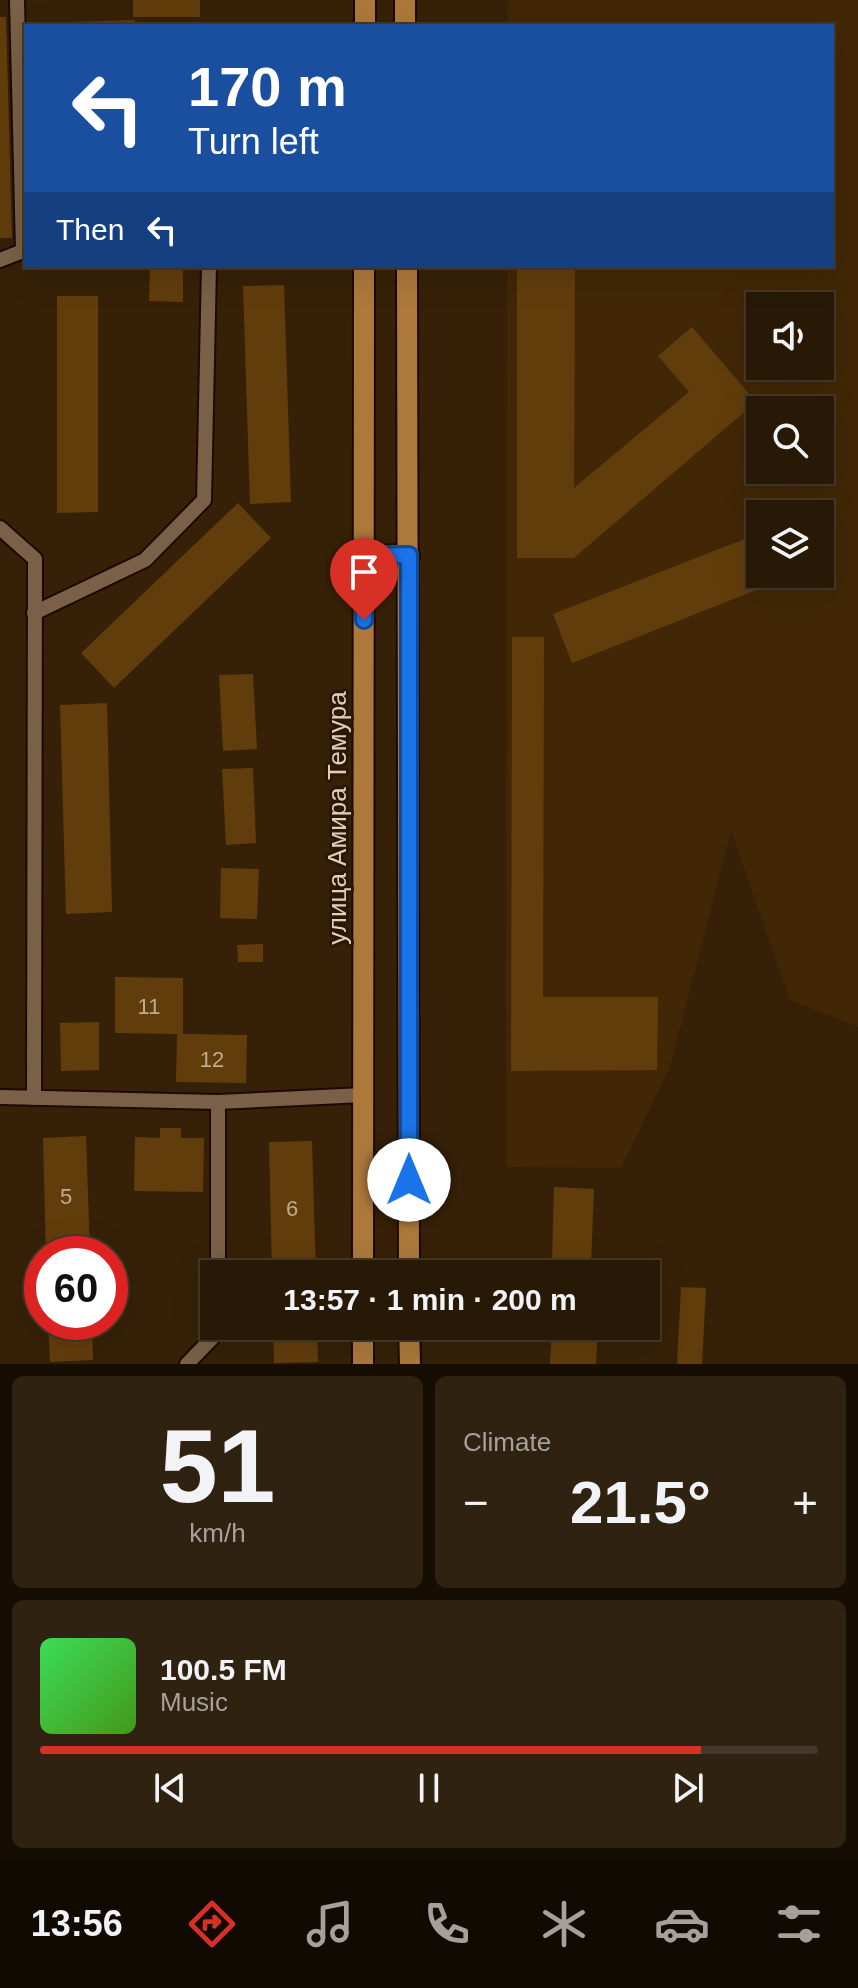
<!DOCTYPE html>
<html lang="en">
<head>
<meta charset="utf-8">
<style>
  :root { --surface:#281906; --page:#302210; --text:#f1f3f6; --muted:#a5a09b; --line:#443828; --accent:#d93025 }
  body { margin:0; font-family:Helvetica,sans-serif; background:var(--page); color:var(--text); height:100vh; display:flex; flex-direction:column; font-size:30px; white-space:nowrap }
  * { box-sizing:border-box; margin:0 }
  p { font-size:26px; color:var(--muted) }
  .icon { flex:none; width:44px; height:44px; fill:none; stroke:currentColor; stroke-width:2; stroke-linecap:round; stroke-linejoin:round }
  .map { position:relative; height:1364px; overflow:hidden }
  .drawer { display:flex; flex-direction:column; gap:12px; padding:12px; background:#160e03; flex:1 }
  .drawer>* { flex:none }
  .banner { position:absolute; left:24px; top:24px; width:810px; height:244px; border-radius:0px; box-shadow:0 8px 32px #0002,0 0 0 2px var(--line); background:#1a4fa0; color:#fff; overflow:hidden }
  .buttons { position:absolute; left:746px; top:292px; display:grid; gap:16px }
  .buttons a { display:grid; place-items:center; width:88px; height:88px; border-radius:0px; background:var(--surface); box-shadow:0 8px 32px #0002,0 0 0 2px var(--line); font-size:40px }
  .speed { position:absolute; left:24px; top:1236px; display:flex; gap:16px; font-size:40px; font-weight:700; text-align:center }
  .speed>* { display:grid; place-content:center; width:104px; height:104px; border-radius:50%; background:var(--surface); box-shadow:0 8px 32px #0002,0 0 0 2px var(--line); line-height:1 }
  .speed .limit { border:12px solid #d22; background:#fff; color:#111 }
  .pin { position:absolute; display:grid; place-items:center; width:68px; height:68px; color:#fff; margin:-82px -34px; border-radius:50% 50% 50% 0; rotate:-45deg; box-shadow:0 0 8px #0007 }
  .pin .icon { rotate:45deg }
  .me { position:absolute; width:88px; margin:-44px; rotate:0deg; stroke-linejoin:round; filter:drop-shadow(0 0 6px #0008) }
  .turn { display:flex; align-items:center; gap:28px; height:168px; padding:0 32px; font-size:36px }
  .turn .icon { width:104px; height:104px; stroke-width:2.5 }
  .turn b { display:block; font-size:56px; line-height:68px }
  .then { display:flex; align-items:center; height:76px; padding:0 32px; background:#0003; gap:16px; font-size:30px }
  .big { font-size:60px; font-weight:600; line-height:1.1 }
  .drawer .card { flex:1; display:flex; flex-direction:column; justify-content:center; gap:12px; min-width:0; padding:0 28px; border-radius:12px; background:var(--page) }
  .drawer .dial { align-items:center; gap:0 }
  .dial b { font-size:104px; line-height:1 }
  .song { display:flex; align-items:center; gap:24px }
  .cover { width:96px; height:96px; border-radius:12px; background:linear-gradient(135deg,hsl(130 70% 55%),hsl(100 70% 35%)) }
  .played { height:8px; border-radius:4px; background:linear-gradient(90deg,var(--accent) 85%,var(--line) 85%) }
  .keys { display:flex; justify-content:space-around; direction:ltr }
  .heat { display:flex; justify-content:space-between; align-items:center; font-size:44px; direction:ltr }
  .drawer .tiles { flex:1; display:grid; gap:12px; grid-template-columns:1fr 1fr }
  .card:last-child { grid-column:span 2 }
  .trip { position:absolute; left:200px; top:1260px; width:460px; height:80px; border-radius:0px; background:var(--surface); box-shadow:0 8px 32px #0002,0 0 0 2px var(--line); font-weight:600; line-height:80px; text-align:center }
  .menu { display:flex; height:128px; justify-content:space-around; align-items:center; background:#100a02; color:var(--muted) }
  .menu .icon { width:56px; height:56px }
  .menu .selected { color:var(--accent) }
  .menu b { font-size:36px; color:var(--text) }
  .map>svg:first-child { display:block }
  .built { fill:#412706; fill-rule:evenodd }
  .building { fill:#623d0c }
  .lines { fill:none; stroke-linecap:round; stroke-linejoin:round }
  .lane-casing { stroke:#1d0900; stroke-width:18 }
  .primary-casing { stroke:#1d0900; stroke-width:24 }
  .lane { stroke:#796047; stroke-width:14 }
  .primary { stroke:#ad793b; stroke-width:20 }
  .route-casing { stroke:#114b97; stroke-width:20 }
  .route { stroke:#1a73e8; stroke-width:14 }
  .labels { text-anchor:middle; stroke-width:6; stroke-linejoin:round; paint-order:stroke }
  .number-label { font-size:22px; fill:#bfaa94 }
  .street-label { font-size:26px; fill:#decfc1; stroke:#2c1701 }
</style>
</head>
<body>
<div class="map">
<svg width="858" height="1364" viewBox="0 0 858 1364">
  <rect width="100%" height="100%" fill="#362108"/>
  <path class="built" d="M508,0H858V1027L790,1000L731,831L670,1067L621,1168L506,1167L507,266H832V26H507ZM760,306H820V366H760ZM760,410H820V470H760ZM760,514H820V574H760Z"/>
  <g class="building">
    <rect x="133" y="0" width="67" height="17"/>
    <path d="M0,17H6L12,238H0Z"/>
    <path d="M135,20V26H71V22Z"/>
    <path d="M150,266H183V302L149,301Z"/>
    <path d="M517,266H575L574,488L689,392L658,356L692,327L756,402L574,558H517Z"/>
    <path d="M284,285L291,502L250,504L243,286Z"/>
    <path d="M57,296H98V512L57,513Z"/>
    <path d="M238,503L271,538L114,688L81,653Z"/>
    <path d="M760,533V574H797L572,663L553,614Z"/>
    <path d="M512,637H544L543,997H658L657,1070L511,1071Z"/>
    <path d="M253,674L257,749L223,751L219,675Z"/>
    <path d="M107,703L112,912L66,914L60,705Z"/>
    <path d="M253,768L256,843L226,845L222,769Z"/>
    <path d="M221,868L259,869L257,919L220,918Z"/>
    <path d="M263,944V962H238L237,945Z"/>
    <path d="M115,977L183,978V1034L247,1035L246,1083L176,1082L177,1034L115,1033Z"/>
    <path d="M99,1022V1070L61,1071L60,1023Z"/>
    <path d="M160,1128H181V1138H204L203,1192L134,1191L135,1137L160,1138Z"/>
    <path d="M86,1136L90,1254H46L43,1138Z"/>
    <path d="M312,1141L316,1274H272L269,1142Z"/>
    <path d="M554,1187L594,1189L591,1264L552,1263Z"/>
    <path d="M681,1287L706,1288L702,1364H677Z"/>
    <path d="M48,1322H92L93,1360L50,1362Z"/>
    <path d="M273,1326H317L318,1362L274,1363Z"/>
    <path d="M552,1326H598L596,1364H550Z"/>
  </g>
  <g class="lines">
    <g class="lane-casing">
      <g id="lane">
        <path d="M17,0L23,251H26"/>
        <path d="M0,260L23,251"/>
        <path d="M0,528L35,559L34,1098"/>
        <path d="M34,613L145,560L204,500L209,266"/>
        <path d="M0,1097L218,1102"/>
        <path d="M218,1274V1102L363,1095"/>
        <path d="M187,1364L218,1332V1326"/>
      </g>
    </g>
    <g class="primary-casing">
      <g id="primary">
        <path d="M405,0V26"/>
        <path d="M365,26V0"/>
        <path d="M407,266L409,1274"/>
        <path d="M364,556L409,555"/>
        <path d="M363,1274L364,266"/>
        <path d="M409,1326L410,1364"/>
        <path d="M363,1364V1326"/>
      </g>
    </g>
    <use href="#lane" class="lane"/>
    <use href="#primary" class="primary"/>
  </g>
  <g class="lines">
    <g class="route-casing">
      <path id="route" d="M364,620V556L409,555V1180"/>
    </g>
    <use href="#route" class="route"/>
  </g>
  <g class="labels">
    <g class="number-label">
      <text x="149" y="1014">11</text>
      <text x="212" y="1067">12</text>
      <text x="66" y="1204">5</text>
      <text x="292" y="1216">6</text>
    </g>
    <g class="street-label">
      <text transform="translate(337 818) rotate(-90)" y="9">улица Амира Темура</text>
    </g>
  </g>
</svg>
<div class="buttons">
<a><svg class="icon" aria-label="sound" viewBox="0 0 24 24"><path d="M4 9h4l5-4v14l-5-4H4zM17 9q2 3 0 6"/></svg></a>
<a><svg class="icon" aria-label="search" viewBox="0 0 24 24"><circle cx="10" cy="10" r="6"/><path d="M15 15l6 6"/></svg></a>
<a><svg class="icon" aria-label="layers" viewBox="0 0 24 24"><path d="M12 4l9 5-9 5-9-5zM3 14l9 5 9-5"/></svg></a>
</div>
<div class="speed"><div class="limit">60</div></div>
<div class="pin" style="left:364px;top:620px;background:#d93025"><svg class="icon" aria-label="arrive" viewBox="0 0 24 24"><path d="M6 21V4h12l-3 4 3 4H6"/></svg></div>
<svg class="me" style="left:409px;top:1180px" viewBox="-20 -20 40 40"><circle r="19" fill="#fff"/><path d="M0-13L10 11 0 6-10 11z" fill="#1a73e8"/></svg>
<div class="trip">13:57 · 1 min · 200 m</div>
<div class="banner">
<div class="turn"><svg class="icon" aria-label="left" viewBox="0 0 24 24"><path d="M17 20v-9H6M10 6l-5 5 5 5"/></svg><div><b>170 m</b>Turn left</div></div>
<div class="then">Then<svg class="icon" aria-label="left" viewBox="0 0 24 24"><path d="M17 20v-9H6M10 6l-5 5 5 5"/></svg></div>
</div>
</div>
<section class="drawer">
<div class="tiles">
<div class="card dial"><b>51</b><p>km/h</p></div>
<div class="card"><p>Climate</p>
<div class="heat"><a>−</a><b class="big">21.5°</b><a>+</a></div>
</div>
<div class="card">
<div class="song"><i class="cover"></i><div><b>100.5 FM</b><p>Music</p></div></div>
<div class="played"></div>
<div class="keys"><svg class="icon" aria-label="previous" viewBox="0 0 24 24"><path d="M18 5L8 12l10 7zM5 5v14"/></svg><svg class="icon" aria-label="pause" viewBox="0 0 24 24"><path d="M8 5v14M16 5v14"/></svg><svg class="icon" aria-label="next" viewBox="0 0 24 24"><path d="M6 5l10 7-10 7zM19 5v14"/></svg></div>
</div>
</div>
</section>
<nav class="menu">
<b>13:56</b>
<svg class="icon selected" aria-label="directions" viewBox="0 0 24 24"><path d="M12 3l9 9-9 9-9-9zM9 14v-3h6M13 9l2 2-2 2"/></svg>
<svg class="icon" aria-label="music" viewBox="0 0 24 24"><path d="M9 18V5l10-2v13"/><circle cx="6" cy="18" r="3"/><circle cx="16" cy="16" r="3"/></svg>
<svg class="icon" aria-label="phone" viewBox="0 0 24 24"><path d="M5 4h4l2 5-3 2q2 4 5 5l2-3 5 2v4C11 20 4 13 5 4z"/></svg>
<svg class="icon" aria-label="climate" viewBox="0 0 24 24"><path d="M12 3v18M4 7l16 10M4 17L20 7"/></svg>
<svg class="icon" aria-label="car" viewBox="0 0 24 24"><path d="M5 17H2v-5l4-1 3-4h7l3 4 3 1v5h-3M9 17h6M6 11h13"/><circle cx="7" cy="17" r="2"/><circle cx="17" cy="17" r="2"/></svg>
<svg class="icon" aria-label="filters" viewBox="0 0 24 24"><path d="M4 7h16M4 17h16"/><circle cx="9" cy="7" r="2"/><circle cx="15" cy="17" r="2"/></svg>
</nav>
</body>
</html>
